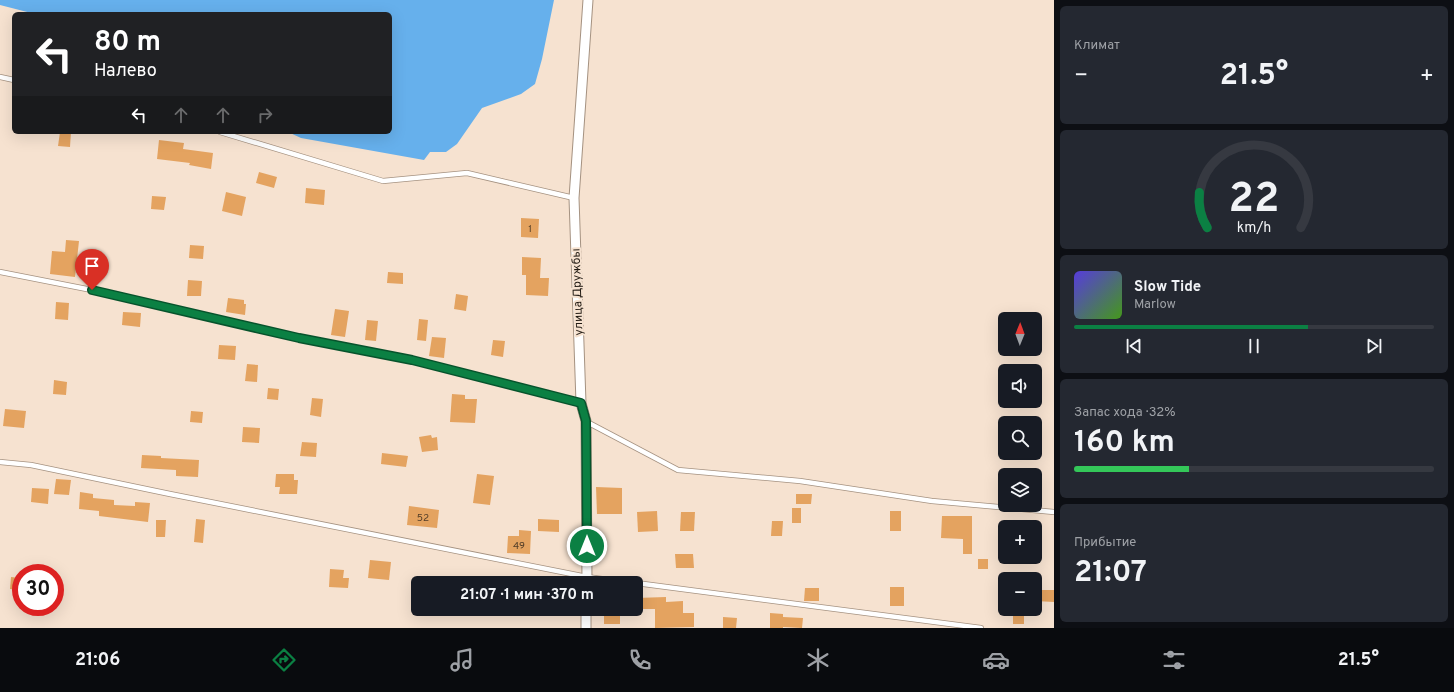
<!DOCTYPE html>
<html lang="ru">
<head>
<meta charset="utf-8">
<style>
  :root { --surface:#171b24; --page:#242831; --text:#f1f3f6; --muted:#9ea1a6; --line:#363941; --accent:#0b8043 }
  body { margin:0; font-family:Overpass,sans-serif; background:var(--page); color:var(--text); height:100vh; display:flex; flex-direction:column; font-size:15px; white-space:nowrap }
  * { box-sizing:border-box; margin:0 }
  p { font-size:13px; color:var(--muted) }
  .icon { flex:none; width:22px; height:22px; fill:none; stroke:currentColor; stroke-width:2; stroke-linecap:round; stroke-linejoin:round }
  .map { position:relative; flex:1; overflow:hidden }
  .panel { display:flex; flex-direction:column; gap:6px; padding:6px; background:#0d0f14; width:400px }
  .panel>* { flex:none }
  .hud { position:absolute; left:12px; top:12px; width:380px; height:122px; border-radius:6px; box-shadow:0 4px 16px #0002; background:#202124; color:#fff; overflow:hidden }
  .needle { width:26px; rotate:1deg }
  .buttons { position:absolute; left:998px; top:312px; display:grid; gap:8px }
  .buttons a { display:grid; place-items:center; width:44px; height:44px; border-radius:6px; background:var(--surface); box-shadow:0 4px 16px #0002; font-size:20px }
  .speed { position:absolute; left:12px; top:564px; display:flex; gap:8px; font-size:20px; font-weight:700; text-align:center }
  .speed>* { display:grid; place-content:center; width:52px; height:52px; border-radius:50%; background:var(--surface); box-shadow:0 4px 16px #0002; line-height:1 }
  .speed .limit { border:6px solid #d22; background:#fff; color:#111 }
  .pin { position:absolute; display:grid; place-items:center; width:34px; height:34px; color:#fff; margin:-41px -17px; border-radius:50% 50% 50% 0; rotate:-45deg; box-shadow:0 0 4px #0007 }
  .pin .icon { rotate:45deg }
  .me { position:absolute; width:44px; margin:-22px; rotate:0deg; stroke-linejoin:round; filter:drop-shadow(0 0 3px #0008) }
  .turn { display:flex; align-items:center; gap:14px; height:84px; padding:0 16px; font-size:18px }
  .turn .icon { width:52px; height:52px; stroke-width:2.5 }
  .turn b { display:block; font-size:28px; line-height:34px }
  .lanes { display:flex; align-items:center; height:38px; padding:0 16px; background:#0003; justify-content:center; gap:20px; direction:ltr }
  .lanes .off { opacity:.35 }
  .big { font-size:30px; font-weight:700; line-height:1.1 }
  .panel .tile { flex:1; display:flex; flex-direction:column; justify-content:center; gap:6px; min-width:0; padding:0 14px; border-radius:6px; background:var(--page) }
  .panel .dial { align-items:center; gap:0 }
  .dial svg { height:104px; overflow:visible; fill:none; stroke:var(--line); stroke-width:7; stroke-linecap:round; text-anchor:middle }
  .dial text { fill:var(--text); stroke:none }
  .song { display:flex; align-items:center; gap:12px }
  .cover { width:48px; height:48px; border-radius:6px; background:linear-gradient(135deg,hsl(250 70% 55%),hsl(100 70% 35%)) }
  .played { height:4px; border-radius:2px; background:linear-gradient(90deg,var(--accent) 65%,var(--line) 65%) }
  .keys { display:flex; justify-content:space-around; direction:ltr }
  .heat { display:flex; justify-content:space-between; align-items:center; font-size:22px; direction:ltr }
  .charge { height:6px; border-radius:3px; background:linear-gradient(90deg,#34c759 32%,var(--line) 0) }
  .trip { position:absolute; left:411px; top:576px; width:232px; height:40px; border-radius:6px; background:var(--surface); box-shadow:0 4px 16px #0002; font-weight:700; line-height:40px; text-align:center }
  .tabs { display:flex; height:64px; justify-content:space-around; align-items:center; background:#090b0e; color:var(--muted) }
  .tabs .icon { width:28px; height:28px }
  .tabs .selected { color:var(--accent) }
  .tabs b { font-size:18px; color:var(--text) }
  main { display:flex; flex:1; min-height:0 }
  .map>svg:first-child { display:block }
  .water { fill:#66b0ec }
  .building { fill:#e4a360 }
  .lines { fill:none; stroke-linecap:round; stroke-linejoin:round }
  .service-casing { stroke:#a59281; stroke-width:6 }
  .minor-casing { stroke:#a59281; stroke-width:11 }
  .service { stroke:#fff; stroke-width:4.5 }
  .minor { stroke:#fff; stroke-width:9 }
  .route-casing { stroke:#07532c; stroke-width:10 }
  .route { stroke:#0b8043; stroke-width:7 }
  .labels { text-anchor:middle; stroke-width:4; stroke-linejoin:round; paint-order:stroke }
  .number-label { font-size:10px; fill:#523d27 }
  .street-label { font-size:12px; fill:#221b14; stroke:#f6e2d0 }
</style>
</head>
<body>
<main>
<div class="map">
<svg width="1054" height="628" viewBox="0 0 1054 628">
  <rect width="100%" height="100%" fill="#f6e2d0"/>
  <path class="water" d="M0,0H554L542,59L535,84L521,94L482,108L457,144L446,152H430L424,160L301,138L288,132H390V14H35L0,5Z"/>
  <g class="building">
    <path d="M60,132H71L70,147L58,146Z"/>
    <path d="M159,140L184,143L183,149L213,153L211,169L189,165L190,163L157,159Z"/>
    <path d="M259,172L277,177L274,188L256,183Z"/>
    <path d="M306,188L325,190L324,205L305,203Z"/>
    <path d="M226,192L246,197L242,216L222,211Z"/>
    <path d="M152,196L166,197L164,210L151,209Z"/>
    <path d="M521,218L539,219L538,238L521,237Z"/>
    <path d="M66,240L79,241L75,277L50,274L52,251L65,252Z"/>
    <path d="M190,245L204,246L203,259L189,258Z"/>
    <path d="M522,257L541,258L540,278H549L548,296L526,295V275H522Z"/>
    <path d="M388,272L403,273V284L387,283Z"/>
    <path d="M188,280L202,281L201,296H187Z"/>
    <path d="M456,294L468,296L466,311L454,309Z"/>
    <path d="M228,298L244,300V304H246L245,315L226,312Z"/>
    <path d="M56,302L69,303L68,320L55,319Z"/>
    <path d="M335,309L349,311L345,337L331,335Z"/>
    <path d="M123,312L141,313L140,327L122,325Z"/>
    <path d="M419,319L428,320L426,341L417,340Z"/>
    <path d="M367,320L378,321L376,341L365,340Z"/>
    <path d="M432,337L446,338L444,358L429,356Z"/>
    <path d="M493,340L505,341L503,357L491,355Z"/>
    <path d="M219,345L236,346L235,360L218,359Z"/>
    <path d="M247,364L258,365L257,382L245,381Z"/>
    <path d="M54,380L67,382L66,395L53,394Z"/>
    <path d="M268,388L279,389L278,400L267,399Z"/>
    <path d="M452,394L465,395V399H477L475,423L450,422Z"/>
    <path d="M312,398L323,399L321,417L310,415Z"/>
    <path d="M5,409L26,411L24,428L3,426Z"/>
    <path d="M191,411L203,412L202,423L190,422Z"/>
    <path d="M243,427L260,428L259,443L242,442Z"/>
    <path d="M431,435L432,438L437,437L438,450L422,452L419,437Z"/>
    <path d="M302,442L317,443L316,457L300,456Z"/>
    <path d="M382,453L408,456L406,467L381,464Z"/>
    <path d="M142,455L161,456V458L199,460L198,477L176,476V470L141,468Z"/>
    <path d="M276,474H294V480H298L297,494H279L280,487H275Z"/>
    <path d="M477,474L494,476L490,505L473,503Z"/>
    <path d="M56,479L71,480L69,495L54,494Z"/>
    <path d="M596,487L622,488V514H597Z"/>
    <path d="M32,488L49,489L48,504L31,502Z"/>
    <path d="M80,492L93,494V498L114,500V505L135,506V502L150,503L148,522L99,516V511L79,509Z"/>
    <path d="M796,494H812L811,504H796Z"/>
    <path d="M409,506L439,510L437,528L407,525Z"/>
    <rect x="792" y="508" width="9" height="15"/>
    <path d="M657,511L658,531L638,532L637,512Z"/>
    <rect x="890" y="511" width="11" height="20"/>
    <path d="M681,512H695L694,531H680Z"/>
    <path d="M942,516H972V554H963V539L941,538Z"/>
    <path d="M196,519L205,520L203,543L194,542Z"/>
    <path d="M538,519L559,520V532L538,531Z"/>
    <path d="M156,520H166L165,537H156Z"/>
    <path d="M772,521H783L782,536H771Z"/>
    <path d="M519,530L531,531L530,554L507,553L508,536H519Z"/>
    <path d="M675,554H693L694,568H676Z"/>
    <rect x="978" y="559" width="10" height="10"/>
    <path d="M370,560L391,562L389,580L368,578Z"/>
    <path d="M330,569L344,570L343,578H349L348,588L329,587Z"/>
    <path d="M11,577L20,578L19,590L10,589Z"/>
    <rect x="890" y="587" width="14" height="19"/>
    <path d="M805,588H819V601H804Z"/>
    <path d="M1035,590H1054V602L1035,601Z"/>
    <path d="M666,597V602L683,601V613H694V627L655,628V609H636V598Z"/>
    <rect x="604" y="609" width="16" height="15"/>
    <rect x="1013" y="609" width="11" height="15"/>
    <path d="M770,613L783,614V617L803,618L802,628L783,627V628H770Z"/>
    <path d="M723,617L737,618L736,628H723Z"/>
  </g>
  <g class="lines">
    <g class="service-casing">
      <g id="service">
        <path d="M0,77L14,80"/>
        <path d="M220,132L383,181L467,173L574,198"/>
        <path d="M0,272L107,293L299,338L412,360L581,403"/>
        <path d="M587,422L678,470L800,481L932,501L1054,512"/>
        <path d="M0,462L31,465L170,494L587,577L632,583"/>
        <path d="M636,583L981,628"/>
      </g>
    </g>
    <g class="minor-casing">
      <g id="minor">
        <path d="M587,583L586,421L581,403L574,198L588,0"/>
        <path d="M586,609V628"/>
      </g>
    </g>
    <use href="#service" class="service"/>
    <use href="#minor" class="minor"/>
  </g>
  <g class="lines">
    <g class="route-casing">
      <path id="route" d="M92,290L299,338L412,360L581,403L586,421L587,546"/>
    </g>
    <use href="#route" class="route"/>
  </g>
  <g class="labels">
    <g class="number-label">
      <text x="530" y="232">1</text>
      <text x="423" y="521">52</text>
      <text x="519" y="549">49</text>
    </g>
    <g class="street-label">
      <text transform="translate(577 292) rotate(-92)" y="4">улица Дружбы</text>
    </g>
  </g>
</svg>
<div class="buttons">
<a><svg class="needle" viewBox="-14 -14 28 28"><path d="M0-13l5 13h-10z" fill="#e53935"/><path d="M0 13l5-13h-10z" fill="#9ea1a6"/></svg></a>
<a><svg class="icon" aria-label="sound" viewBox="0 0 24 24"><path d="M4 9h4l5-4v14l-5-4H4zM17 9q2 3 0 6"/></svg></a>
<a><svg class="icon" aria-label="search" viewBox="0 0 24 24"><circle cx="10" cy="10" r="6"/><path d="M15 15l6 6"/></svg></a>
<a><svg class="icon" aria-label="layers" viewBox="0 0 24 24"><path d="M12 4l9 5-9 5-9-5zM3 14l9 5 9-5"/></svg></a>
<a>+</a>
<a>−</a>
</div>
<div class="speed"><div class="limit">30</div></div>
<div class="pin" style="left:92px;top:290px;background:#d93025"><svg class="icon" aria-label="arrive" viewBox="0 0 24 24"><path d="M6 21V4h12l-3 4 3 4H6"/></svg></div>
<svg class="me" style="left:587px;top:546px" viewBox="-20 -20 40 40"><circle r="17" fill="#0b8043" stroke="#fff" stroke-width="3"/><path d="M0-11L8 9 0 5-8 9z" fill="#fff"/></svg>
<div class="trip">21:07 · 1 мин · 370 m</div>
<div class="hud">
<div class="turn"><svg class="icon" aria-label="left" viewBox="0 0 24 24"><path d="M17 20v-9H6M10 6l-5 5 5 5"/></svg><div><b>80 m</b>Налево</div></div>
<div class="lanes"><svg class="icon" aria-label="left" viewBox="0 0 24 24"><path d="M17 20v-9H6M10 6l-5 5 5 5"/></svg><svg class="icon off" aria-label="ahead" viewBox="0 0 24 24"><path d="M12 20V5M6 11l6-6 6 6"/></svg><svg class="icon off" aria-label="ahead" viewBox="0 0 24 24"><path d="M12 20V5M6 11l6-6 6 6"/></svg><svg class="icon off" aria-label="right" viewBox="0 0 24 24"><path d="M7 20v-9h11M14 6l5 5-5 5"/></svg></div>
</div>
</div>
<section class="panel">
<div class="tile"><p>Климат</p>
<div class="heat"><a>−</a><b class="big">21.5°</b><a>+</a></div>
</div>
<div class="tile dial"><svg viewBox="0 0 100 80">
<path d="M14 69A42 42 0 1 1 86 69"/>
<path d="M14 69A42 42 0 0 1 8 42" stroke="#0b8043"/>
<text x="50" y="56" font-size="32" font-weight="700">22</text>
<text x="50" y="72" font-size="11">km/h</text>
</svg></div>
<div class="tile">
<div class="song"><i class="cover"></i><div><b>Slow Tide</b><p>Marlow</p></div></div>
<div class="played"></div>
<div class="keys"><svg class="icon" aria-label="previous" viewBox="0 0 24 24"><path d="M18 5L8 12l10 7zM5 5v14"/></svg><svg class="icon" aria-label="pause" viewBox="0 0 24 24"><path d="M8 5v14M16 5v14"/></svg><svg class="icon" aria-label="next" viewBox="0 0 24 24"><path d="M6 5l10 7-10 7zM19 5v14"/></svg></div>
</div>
<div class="tile"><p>Запас хода · 32%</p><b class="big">160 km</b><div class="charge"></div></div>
<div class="tile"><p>Прибытие</p><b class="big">21:07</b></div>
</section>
</main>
<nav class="tabs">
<b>21:06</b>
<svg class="icon selected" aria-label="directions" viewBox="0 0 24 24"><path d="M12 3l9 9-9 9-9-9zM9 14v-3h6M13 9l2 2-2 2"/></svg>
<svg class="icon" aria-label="music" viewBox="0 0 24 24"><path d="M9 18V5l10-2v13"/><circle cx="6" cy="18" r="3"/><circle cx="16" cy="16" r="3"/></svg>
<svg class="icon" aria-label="phone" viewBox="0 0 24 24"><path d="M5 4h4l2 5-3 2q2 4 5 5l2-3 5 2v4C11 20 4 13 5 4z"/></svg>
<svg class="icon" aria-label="climate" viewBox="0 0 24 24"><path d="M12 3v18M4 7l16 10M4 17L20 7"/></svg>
<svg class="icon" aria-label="car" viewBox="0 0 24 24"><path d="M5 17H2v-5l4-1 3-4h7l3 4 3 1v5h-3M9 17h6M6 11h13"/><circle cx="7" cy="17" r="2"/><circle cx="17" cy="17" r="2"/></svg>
<svg class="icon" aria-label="filters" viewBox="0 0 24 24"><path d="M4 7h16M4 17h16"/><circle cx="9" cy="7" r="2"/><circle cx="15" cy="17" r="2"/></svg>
<b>21.5°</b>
</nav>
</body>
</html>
